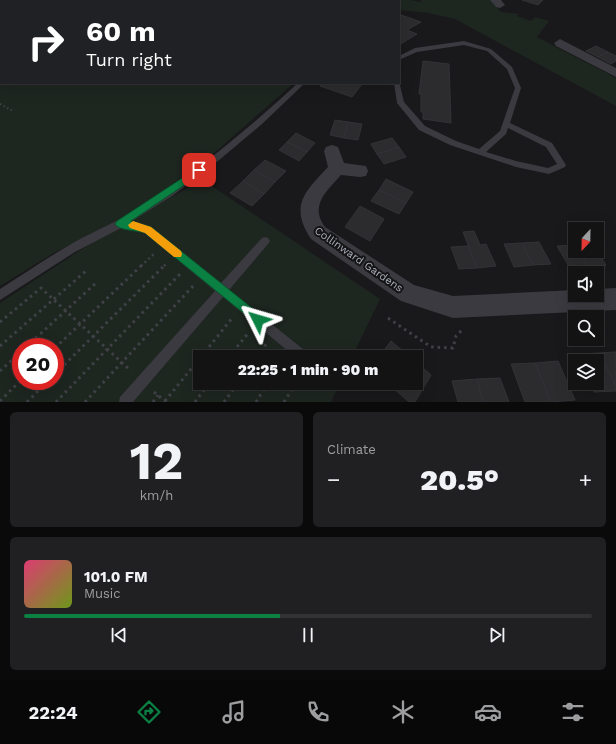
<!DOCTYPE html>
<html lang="en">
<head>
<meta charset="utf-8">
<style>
  :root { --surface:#131314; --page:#202022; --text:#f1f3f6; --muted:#9d9ea0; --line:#323234; --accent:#0b8043 }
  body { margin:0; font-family:"Work Sans",sans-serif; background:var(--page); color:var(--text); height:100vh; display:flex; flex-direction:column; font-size:15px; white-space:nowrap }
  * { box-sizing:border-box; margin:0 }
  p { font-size:13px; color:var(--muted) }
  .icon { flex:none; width:22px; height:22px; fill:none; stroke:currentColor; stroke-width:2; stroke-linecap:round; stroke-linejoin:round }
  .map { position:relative; height:402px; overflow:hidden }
  .details { display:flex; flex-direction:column; gap:10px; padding:10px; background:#0a0a0b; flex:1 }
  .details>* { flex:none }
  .hud { position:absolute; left:0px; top:0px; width:400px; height:84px; box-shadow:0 4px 16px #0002,0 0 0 1px var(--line); background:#202124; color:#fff; overflow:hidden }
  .needle { width:26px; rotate:202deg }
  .controls { position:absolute; left:568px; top:222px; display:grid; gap:8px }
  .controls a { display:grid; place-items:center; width:36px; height:36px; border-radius:0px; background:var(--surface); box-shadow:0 4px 16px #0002,0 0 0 1px var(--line); font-size:20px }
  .speed { position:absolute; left:12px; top:338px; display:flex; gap:8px; font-size:20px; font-weight:700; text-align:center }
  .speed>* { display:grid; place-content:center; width:52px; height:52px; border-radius:50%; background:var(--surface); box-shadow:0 4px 16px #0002,0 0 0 1px var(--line); line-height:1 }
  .speed .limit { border:6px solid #d22; background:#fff; color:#111 }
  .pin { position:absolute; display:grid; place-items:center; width:34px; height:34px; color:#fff; margin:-17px; border-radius:8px; box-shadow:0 2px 6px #0006 }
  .me { position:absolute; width:44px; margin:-22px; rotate:310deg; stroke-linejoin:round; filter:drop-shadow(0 0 3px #0008) }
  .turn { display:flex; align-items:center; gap:14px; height:84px; padding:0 20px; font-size:18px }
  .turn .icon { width:52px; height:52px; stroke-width:2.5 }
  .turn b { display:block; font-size:28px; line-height:34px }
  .big { font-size:30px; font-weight:800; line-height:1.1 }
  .details .card { flex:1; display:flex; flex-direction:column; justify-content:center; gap:6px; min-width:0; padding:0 14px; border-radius:6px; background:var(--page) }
  .details .dial { align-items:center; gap:0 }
  .dial b { font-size:52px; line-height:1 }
  .song { display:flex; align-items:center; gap:12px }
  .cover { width:48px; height:48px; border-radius:6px; background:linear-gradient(135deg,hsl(340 70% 55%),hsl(80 70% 35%)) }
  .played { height:4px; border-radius:2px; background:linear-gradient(90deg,var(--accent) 45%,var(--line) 45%) }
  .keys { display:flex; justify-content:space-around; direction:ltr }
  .heat { display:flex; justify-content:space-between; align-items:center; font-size:22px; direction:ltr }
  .details .tiles { flex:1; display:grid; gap:10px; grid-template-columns:1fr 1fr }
  .card:last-child { grid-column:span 2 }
  .trip { position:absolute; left:193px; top:350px; width:230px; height:40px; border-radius:0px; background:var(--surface); box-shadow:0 4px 16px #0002,0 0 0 1px var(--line); font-weight:800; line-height:40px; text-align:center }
  .tabs { display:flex; height:64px; justify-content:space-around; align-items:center; background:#080808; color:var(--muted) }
  .tabs .icon { width:28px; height:28px }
  .tabs .current { color:var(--accent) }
  .tabs b { font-size:18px; color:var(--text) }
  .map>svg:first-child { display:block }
  .green { fill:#1e2620; fill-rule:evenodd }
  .building { fill:#2c2c2f; stroke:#333337 }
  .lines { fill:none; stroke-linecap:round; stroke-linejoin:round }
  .path-far3 { stroke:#404147; stroke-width:1.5; stroke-dasharray:1.5 2; stroke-linecap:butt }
  .path-far2 { stroke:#404147; stroke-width:2; stroke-dasharray:1.5 2.5; stroke-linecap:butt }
  .path-far1 { stroke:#404147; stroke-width:2.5; stroke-dasharray:2 3; stroke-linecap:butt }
  .path { stroke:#404147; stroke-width:3; stroke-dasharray:2.5 4; stroke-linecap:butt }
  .lane { fill:#3a3a40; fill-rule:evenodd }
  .street { fill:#3a3a40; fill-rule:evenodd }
  .route { fill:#0b8043; stroke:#07532c }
  .slow { fill:#f59e0b }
  .labels { text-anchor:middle; stroke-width:4; stroke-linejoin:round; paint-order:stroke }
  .street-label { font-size:11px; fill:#abafbb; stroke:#141416 }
</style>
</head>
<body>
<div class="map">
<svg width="616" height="402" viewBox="0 0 616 402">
  <rect width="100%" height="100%" fill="#19191b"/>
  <g class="green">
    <path d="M0,0H200L1,1V83H294L213,154L171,185L121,218L52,254L0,286Z"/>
    <path d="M375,0H411L419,2L422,0H492L501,12L519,14L517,16L531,21L535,17L549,21L537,37L616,78V106L455,19L428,13L399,10V1Z"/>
    <path d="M203,180L380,299L352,357H200V383H340L331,402H0V303L120,224ZM21,347H55V381H21Z"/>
  </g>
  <g class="building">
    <path d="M522,0H543L538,5Z"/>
    <path d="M401,15L421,22L407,30L417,34L399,45V16Z"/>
    <path d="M596,46L608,52L598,57L586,51Z"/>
    <path d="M608,52L616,56V61L611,64L598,57Z"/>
    <path d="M423,61L449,64L451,123L423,119V112H421V94H419Z"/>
    <path d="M323,83H363L352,97L320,86Z"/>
    <path d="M335,120L348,122L344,138L330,135Z"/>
    <path d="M348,122L362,124L358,140L344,138Z"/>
    <path d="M296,133L315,143L307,152L287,142Z"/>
    <path d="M392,138L399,147L377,154L371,144Z"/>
    <path d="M287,142L307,152L299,161L279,150Z"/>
    <path d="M399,147L406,157L384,164L377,154Z"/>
    <path d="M265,160L286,171L275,182L254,170Z"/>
    <path d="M254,170L275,182L264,194L243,181Z"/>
    <path d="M386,179L413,192L406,203L379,190Z"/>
    <path d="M243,181L264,194L252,206L230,193Z"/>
    <path d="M379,190L406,203L399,214L371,201Z"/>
    <path d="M360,206L384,219L370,241L345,227Z"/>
    <path d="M474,231L480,245L486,244L496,266L477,268L463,232Z"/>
    <path d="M539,242L551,264L533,265L522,243Z"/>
    <path d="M522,243L533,265L514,267L504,244Z"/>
    <path d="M575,245V251H579L588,267L570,268L557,246Z"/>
    <path d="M468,246L477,268L459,269L451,247Z"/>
    <path d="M579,251H597L606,265L588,267Z"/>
    <path d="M391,341L410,357H379Z"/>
    <path d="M616,352V386L599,353Z"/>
    <path d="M599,353L616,386V391L594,392L590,383H597V361H579L576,354Z"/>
    <path d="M558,361L575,400L551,402L535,363Z"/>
    <path d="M416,362L431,375L415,402H409L391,386L393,383H416Z"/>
    <path d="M535,363L551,402H525L511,364Z"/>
    <path d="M500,378L509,402H483L477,379Z"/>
    <path d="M477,379L483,402H458L452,381Z"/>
  </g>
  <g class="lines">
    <g class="path-far3">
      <path d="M15,0L18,1"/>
      <path d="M0,1L3,0"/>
      <path d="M64,1L66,0"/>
    </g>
    <path class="path-far2" d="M0,104L13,111"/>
    <g class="path-far1">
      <path d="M141,266L155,253"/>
      <path d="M164,266L167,263"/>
    </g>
    <g class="path">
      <path d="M388,318L431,347L453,348L456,336L464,328"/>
      <path d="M0,322L41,288L131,371"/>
      <path d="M0,346L86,271"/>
      <path d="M26,347L97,282"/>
      <path d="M55,348L142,265"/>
      <path d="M201,357L233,317"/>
      <path d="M229,357L249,332"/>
      <path d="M257,357L266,344"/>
      <path d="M0,371L21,352"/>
      <path d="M55,374L165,265"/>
      <path d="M154,392L166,402"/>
      <path d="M0,401L21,380"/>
      <path d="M165,401L200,358"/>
      <path d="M27,402L48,381"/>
      <path d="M56,402L180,274"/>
      <path d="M85,402L194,285"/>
      <path d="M153,402L158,395"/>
      <path d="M195,402L209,383"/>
      <path d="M224,402L238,383"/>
      <path d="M256,402L268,383"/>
      <path d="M284,402L296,383"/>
    </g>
    <g class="lane">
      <path d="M112,0H120L121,1H113Z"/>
      <path d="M326,0H333L334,1H327Z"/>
      <path d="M464,41L491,49L512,67L521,88L510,123L552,143L566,165L565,167L549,174L516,167L450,145L419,130L397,103L394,83H399V81L404,102L425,126L456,141L479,149L500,131L515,88L507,69L487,51L464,45L417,52L399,60V56L415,48ZM508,128L546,147L557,164L548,168L516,161L486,152L506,134Z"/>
      <path d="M298,83H305L262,124L218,161L172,196L132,221L151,227L221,283L262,238L265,237L268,238L270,241L268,244L229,290L308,353L310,357H295L223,297L133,402H119L120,397L215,291L145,233L137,230L121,228L75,252L0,300V289C22,275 44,260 66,247C91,232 117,222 141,207C198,171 249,128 298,83Z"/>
    </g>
    <g class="street">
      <path d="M490,0H501L505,5L500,8L496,7Z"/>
      <path d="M560,39L616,68V77L556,46L554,43Z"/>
      <path d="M332,145L338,147L344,163L366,166L368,171L366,176L360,177L341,175C327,191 309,205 325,227L414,285L453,296L575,290V295H597V289L616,288V310L453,318L401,301L311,239C289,205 305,192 328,167L324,151L326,147Z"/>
    </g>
  </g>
  <path class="route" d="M199,167L202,168V173L131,221L151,227L262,316L264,320L262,324L258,325L145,233C137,230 119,231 115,224L117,221Z"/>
  <path class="slow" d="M133,221L151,227L181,251L182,254L181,257H174L145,233L130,228L128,225Z"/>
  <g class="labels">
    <g class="street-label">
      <text transform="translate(359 259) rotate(35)" y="4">Collinward Gardens</text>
    </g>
  </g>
</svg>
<div class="controls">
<a><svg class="needle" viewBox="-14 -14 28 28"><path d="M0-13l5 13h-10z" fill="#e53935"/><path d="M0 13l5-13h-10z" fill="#9d9ea0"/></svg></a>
<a><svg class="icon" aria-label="sound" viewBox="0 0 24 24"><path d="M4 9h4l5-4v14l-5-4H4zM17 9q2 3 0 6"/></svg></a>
<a><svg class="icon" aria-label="search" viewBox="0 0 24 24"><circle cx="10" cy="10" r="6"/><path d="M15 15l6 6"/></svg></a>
<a><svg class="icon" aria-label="layers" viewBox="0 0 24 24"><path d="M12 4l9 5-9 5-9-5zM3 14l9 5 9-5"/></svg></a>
</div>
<div class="speed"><div class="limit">20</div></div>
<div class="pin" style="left:199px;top:170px;background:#d93025"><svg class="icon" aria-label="arrive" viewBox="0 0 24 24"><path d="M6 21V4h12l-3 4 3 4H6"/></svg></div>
<svg class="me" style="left:258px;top:320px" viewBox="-20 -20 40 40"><path d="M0-17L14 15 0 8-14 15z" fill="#0b8043" stroke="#fff" stroke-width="4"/></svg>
<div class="trip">22:25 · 1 min · 90 m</div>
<div class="hud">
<div class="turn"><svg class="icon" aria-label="right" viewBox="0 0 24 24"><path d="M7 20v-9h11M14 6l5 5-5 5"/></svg><div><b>60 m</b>Turn right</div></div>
</div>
</div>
<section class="details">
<div class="tiles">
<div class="card dial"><b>12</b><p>km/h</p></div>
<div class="card"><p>Climate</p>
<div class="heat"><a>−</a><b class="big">20.5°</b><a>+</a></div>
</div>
<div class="card">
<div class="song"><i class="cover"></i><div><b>101.0 FM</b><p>Music</p></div></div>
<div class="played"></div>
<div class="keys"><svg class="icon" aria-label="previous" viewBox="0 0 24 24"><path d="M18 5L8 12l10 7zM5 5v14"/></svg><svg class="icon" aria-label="pause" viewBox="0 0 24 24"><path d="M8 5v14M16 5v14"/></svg><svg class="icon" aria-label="next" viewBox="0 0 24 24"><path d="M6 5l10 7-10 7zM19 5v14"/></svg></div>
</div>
</div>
</section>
<nav class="tabs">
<b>22:24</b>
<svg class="icon current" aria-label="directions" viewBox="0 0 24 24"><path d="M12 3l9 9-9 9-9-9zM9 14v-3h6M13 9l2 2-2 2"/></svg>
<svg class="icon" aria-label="music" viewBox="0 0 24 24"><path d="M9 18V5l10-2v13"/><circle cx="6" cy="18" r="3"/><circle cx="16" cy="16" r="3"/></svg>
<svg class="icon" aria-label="phone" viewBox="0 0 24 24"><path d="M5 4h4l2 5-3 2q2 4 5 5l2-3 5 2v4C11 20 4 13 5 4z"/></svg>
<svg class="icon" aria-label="climate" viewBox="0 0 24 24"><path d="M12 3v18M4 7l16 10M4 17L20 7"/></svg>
<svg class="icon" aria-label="car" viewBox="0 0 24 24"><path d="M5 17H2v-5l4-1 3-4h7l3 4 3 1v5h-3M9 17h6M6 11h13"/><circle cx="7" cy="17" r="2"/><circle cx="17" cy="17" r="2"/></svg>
<svg class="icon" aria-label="filters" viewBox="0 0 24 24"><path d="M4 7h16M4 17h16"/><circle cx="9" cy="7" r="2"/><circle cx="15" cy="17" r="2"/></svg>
</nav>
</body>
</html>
